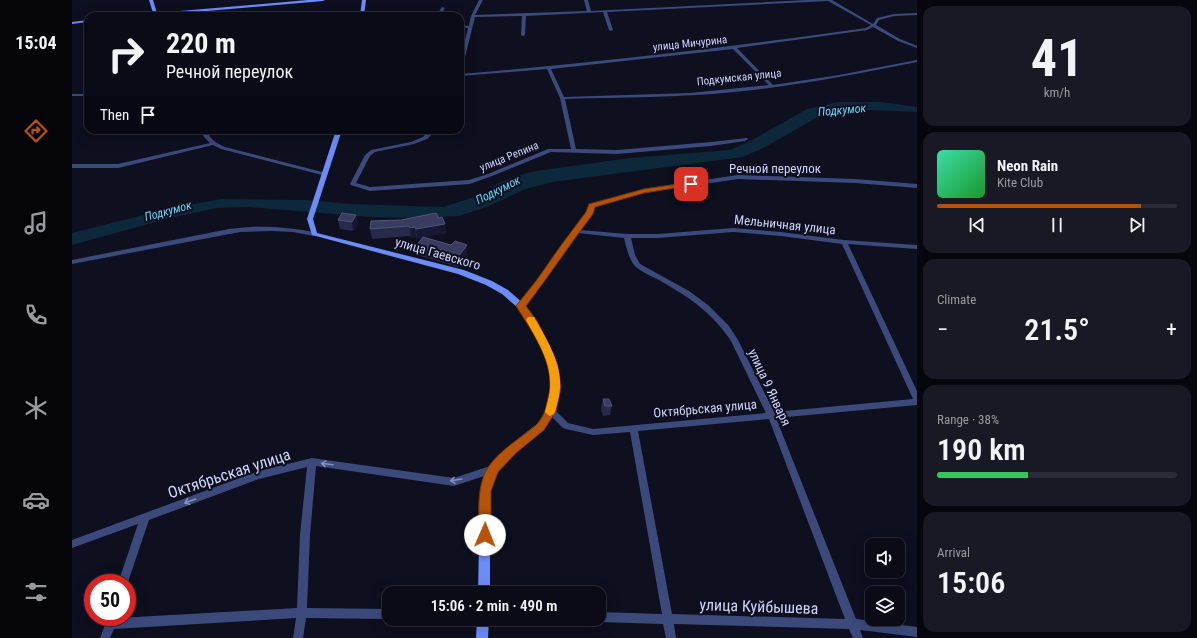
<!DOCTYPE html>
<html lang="en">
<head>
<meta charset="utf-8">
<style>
  :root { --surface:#0a0b17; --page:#181924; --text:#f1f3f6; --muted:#999ba1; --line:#2a2b36; --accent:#b45309 }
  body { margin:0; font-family:"Roboto Condensed",sans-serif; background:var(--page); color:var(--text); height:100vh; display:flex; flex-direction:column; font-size:15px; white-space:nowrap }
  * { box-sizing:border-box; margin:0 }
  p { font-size:13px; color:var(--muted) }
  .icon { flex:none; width:22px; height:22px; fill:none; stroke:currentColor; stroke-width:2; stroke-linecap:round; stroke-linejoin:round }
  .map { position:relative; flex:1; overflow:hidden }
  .side { display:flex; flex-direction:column; gap:6px; padding:6px; background:#06060d; width:280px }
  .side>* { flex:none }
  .top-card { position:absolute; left:12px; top:12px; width:380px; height:122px; border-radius:12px; box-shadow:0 4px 16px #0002,0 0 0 1px var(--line); background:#0a0b17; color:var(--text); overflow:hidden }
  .controls { position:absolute; left:793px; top:538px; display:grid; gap:8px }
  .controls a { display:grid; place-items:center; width:40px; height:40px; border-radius:8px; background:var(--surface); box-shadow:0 4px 16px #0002,0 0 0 1px var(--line); font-size:20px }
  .speed { position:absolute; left:12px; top:574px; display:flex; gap:8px; font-size:20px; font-weight:700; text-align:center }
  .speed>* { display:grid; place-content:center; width:52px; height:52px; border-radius:50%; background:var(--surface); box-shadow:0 4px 16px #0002,0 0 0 1px var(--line); line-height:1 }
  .speed .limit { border:6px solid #d22; background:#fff; color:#111 }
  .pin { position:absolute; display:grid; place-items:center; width:34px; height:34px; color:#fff; margin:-17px; border-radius:8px; box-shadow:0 2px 6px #0006 }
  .me { position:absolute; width:44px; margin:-22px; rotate:1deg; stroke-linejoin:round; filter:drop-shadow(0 0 3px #0008) }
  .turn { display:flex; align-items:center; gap:14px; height:84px; padding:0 16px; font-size:18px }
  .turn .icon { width:52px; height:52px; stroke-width:2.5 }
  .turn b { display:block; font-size:28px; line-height:34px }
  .then { display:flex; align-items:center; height:38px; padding:0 16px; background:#0003; gap:8px; font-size:15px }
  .big { font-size:30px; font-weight:600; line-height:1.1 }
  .side .widget { flex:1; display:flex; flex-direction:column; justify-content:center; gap:6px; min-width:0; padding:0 14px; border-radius:12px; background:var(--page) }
  .side .dial { align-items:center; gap:0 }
  .dial b { font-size:52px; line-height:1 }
  .song { display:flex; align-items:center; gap:12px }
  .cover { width:48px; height:48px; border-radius:6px; background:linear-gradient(135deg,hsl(160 70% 55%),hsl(130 70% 35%)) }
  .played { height:4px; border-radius:2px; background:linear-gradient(90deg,var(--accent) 85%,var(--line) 85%) }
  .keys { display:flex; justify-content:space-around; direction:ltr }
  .heat { display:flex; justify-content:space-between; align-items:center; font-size:22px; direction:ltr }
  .charge { height:6px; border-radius:3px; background:linear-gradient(90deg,#34c759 38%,var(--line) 0) }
  .trip { position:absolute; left:310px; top:586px; width:224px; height:40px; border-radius:12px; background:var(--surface); box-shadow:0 4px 16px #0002,0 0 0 1px var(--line); font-weight:600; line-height:40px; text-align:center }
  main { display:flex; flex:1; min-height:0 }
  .tab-bar { display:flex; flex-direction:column; width:72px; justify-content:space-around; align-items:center; background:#040409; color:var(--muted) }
  .tab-bar .icon { width:28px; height:28px }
  .tab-bar .on { color:var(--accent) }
  .tab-bar b { font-size:18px; color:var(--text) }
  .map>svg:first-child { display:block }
  .water { fill:#0c283a }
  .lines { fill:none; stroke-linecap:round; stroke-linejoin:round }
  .street { fill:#3c4a7b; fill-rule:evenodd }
  .secondary { fill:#6c8cf6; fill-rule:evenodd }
  .wall { fill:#282a4c }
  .shaded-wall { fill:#161732 }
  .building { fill:#3a3c5f; stroke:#515478 }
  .oneway { stroke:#8690bc }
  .route { fill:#b45309; stroke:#753606 }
  .slow { fill:#f59e0b }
  .labels { text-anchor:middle; stroke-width:4; stroke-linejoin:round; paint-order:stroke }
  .far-street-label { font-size:11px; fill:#cfd5fc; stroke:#0e0f1f }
  .far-water-label { font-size:12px; font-style:italic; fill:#64d7f5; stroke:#0e0f1f }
  .street-label { font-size:13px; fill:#cfd5fc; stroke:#0e0f1f }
  .near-street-label { font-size:16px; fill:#cfd5fc; stroke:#0e0f1f }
</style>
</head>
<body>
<main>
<nav class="tab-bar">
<b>15:04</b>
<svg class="icon on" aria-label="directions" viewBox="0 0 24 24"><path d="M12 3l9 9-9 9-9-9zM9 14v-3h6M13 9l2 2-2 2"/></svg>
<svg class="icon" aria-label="music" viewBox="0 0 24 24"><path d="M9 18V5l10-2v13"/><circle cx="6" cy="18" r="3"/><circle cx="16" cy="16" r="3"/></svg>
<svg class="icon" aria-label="phone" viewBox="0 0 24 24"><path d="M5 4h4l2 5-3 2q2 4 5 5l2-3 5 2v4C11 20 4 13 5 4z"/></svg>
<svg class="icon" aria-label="climate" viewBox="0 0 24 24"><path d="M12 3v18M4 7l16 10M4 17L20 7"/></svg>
<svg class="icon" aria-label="car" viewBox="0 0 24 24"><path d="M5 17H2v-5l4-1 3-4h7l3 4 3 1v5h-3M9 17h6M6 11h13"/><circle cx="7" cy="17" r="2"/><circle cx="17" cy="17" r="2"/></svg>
<svg class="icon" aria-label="filters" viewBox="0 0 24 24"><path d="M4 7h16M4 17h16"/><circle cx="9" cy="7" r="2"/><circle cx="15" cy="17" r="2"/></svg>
</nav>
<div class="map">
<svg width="845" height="638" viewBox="0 0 845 638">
  <rect width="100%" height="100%" fill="#0e0f1f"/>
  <path class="water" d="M766,102H810L845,107V112L797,110L751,114L695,146L671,157L480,182L451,190L415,207L387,216L347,218L299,217L175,207L145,208L98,218L0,245V233L95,209L149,199L234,200L280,204L371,207L409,195L425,184L444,176L464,171L558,158L658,150L680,140L735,109Z"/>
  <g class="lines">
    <g class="street">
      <path d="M407,0H411L403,15L515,11L512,0H516L519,11L735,0H760L801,24L805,18L822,14L845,13V15L822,16L807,20L804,25L828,39L845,46V48L826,41L801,27L795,30L665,48L701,85L767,75L845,60V62C785,74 724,86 662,92C606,98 549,97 493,99L504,149L545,150L639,142L675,138L676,139L673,141L639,146L545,154L479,152L420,176L398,184L298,191L279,185L278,184L293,155L299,150L339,142L351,137L358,130H364L355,139L342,144L303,152L298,156L284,183L298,187L397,180L416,174L476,149H499L488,98L475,69L388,76V74C524,63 659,47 794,28L799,25L756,1L535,12L541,30L539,31L537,30L531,12L454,16L453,35L451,36L449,35L450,16L403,17L390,69L388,70V60L396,28L388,27V25L397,26L399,16ZM661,49L697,85L618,93L492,97L479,69Z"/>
      <path d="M370,7L373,8L368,16H364Z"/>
      <rect x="0" y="94" width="16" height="2"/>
      <path d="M129,130H135C138,140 144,143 153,147L254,173L255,174L252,176L250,175L149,149L141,145L46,168H0V164H46L138,143L132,137Z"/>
      <path d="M666,175L783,179L845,184V188L783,183L666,179L572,193L523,207L521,212L508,230L555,234H586L661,228L709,232L772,240L845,245V249L776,244L845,391V405L704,418L784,619L845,627V637L788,630L791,638H781L777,629L602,624L604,638H594L591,624L527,622L523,621V619H527V612L590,614L558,432L521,435L494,429L491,428L476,413L475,411L476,409L479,408L482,409L496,423L521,429L694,413L659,341C641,314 620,299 592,283C586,279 567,271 563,266C557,260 554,246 552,238L506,233L451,308H449L446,306L515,212L518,205L571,189ZM661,232L709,236L770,244L841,399L702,412L666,340L657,326L636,305L617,291L568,264L563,255L559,238H586ZM697,419L773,619L600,614L566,431Z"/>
      <path d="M178,227C200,226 221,228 242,232L245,234L242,236L221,232L200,231L168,232L0,264V260L157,229Z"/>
      <path d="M240,458L382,478L421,465L424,466L425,469L424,472L382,486L244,466L238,535L235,608L317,609V619L234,618L231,638H221L224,618L42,629L38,638H28L36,617H46V618L225,608L228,535L235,467L187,479L77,520L55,585V583H46L66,524L0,548V540L187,471Z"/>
    </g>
    <g class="secondary">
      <path d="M77,0H81L85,13L236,0H253L251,1L78,16H61L81,13Z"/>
      <path d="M290,0H294L292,16H288Z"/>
      <path d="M16,20V22L0,24V22Z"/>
      <path d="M264,130H270L241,219L245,233L392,270L420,281L436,290L452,304L464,321L475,343L484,364L487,387L484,411L471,430L443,452L425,471L418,491V593H406L408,491L416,469L437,446L465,424L475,410L479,387L476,364L467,343L457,324L446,308L430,294L414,285L386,274L240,235L235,219Z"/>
      <path d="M405,619H417L416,638H404Z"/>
    </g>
  </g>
  <g class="wall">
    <path d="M193,130H210V134L194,135Z"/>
    <path d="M284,215L286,225L281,231L268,229L266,220Z"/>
    <path d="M367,218L373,224L374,233L352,237L395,254L386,267L345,255L344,246L351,238L345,239L344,237L339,238L338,236L300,239L298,229L329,220Z"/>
    <path d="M531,399L540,406L538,415L531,416L529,409Z"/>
  </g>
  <g class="shaded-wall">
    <path d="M284,215L286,225L281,231L280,222Z"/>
    <path d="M373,224L374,233L345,239L344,229Z"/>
    <path d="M343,227L344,237L339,238L338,228Z"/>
    <path d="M395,245V254L386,267V257Z"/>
  </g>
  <g class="building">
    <path d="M270,213L284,215L280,222L266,220Z"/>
    <path d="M364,213L367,218L370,217L373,224L344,229L343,227L338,228L337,226L298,229L299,221L329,220Z"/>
    <path d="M351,237L379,245L383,241L395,245L386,257L344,246Z"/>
    <path d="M531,399H537L540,406H533Z"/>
  </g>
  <defs><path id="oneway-shaft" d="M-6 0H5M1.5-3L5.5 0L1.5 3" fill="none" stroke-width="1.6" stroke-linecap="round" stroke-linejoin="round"/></defs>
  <g class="oneway">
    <use href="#oneway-shaft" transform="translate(255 464) rotate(-173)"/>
    <use href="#oneway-shaft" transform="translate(384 480) rotate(171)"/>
    <use href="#oneway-shaft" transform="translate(118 501) rotate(160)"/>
  </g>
  <path class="route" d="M619,182L622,184L621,185L572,193L523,207L521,214C498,244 477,276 454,306L465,321L476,343L485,364L489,387L484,411L472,430L444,453L426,472L419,491V535L417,539L413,540L408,539L407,535C407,513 404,485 417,466C429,449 448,439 463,426C470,420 474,410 475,402C476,397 478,391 478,387C479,357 459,330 444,306L464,281L490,244L514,212L517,204L572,189Z"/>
  <path class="slow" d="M456,317H462C474,338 490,363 488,387C488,395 485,404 483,412L482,414L478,416L475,414L473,412C475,404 478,395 478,387C480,363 465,340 454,320Z"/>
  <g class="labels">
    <g class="far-street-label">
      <text transform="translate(618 43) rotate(-6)" y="4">улица Мичурина</text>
      <text transform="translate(667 77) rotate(-6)" y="4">Подкумская улица</text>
      <text transform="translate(437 156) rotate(-22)" y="4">улица Репина</text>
    </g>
    <g class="far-water-label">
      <text transform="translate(770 110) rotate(-5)" y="4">Подкумок</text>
      <text transform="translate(426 190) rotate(-27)" y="4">Подкумок</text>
      <text transform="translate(96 211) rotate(-15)" y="4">Подкумок</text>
    </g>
    <g class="street-label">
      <text x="703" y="173">Речной переулок</text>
      <text transform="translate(713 224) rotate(6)" y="5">Мельничная улица</text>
      <text transform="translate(366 253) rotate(16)" y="5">улица Гаевского</text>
      <text transform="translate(698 387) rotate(65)" y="5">улица 9 Января</text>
      <text transform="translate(633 408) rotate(-5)" y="5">Октябрьская улица</text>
    </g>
    <g class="near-street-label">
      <text transform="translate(157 473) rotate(-18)" y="6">Октябрьская улица</text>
      <text transform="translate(687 606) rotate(2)" y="6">улица Куйбышева</text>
    </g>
  </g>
</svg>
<div class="controls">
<a><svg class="icon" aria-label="sound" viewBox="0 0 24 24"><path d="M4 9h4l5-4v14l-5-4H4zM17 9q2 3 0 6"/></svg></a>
<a><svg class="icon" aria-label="layers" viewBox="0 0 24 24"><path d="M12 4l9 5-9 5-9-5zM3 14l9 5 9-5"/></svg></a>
</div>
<div class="speed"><div class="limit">50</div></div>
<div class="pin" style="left:619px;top:184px;background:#d93025"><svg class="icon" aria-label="arrive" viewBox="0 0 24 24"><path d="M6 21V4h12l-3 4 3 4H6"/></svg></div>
<svg class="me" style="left:413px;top:535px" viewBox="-20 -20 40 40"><circle r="19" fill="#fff"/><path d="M0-13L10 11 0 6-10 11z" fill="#b45309"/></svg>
<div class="trip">15:06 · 2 min · 490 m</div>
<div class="top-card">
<div class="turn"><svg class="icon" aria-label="right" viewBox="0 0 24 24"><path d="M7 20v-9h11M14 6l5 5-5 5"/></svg><div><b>220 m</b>Речной переулок</div></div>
<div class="then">Then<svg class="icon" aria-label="arrive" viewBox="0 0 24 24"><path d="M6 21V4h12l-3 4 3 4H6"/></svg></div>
</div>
</div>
<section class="side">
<div class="widget dial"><b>41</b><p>km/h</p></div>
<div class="widget">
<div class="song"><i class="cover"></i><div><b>Neon Rain</b><p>Kite Club</p></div></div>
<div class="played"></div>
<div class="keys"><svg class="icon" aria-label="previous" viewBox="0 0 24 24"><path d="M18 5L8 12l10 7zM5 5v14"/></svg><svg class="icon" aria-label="pause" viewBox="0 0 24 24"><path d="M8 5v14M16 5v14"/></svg><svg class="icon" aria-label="next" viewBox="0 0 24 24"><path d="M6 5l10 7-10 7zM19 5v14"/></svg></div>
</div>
<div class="widget"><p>Climate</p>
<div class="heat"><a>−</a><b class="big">21.5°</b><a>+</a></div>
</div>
<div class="widget"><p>Range · 38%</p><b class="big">190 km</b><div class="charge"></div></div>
<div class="widget"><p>Arrival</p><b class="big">15:06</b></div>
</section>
</main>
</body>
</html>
